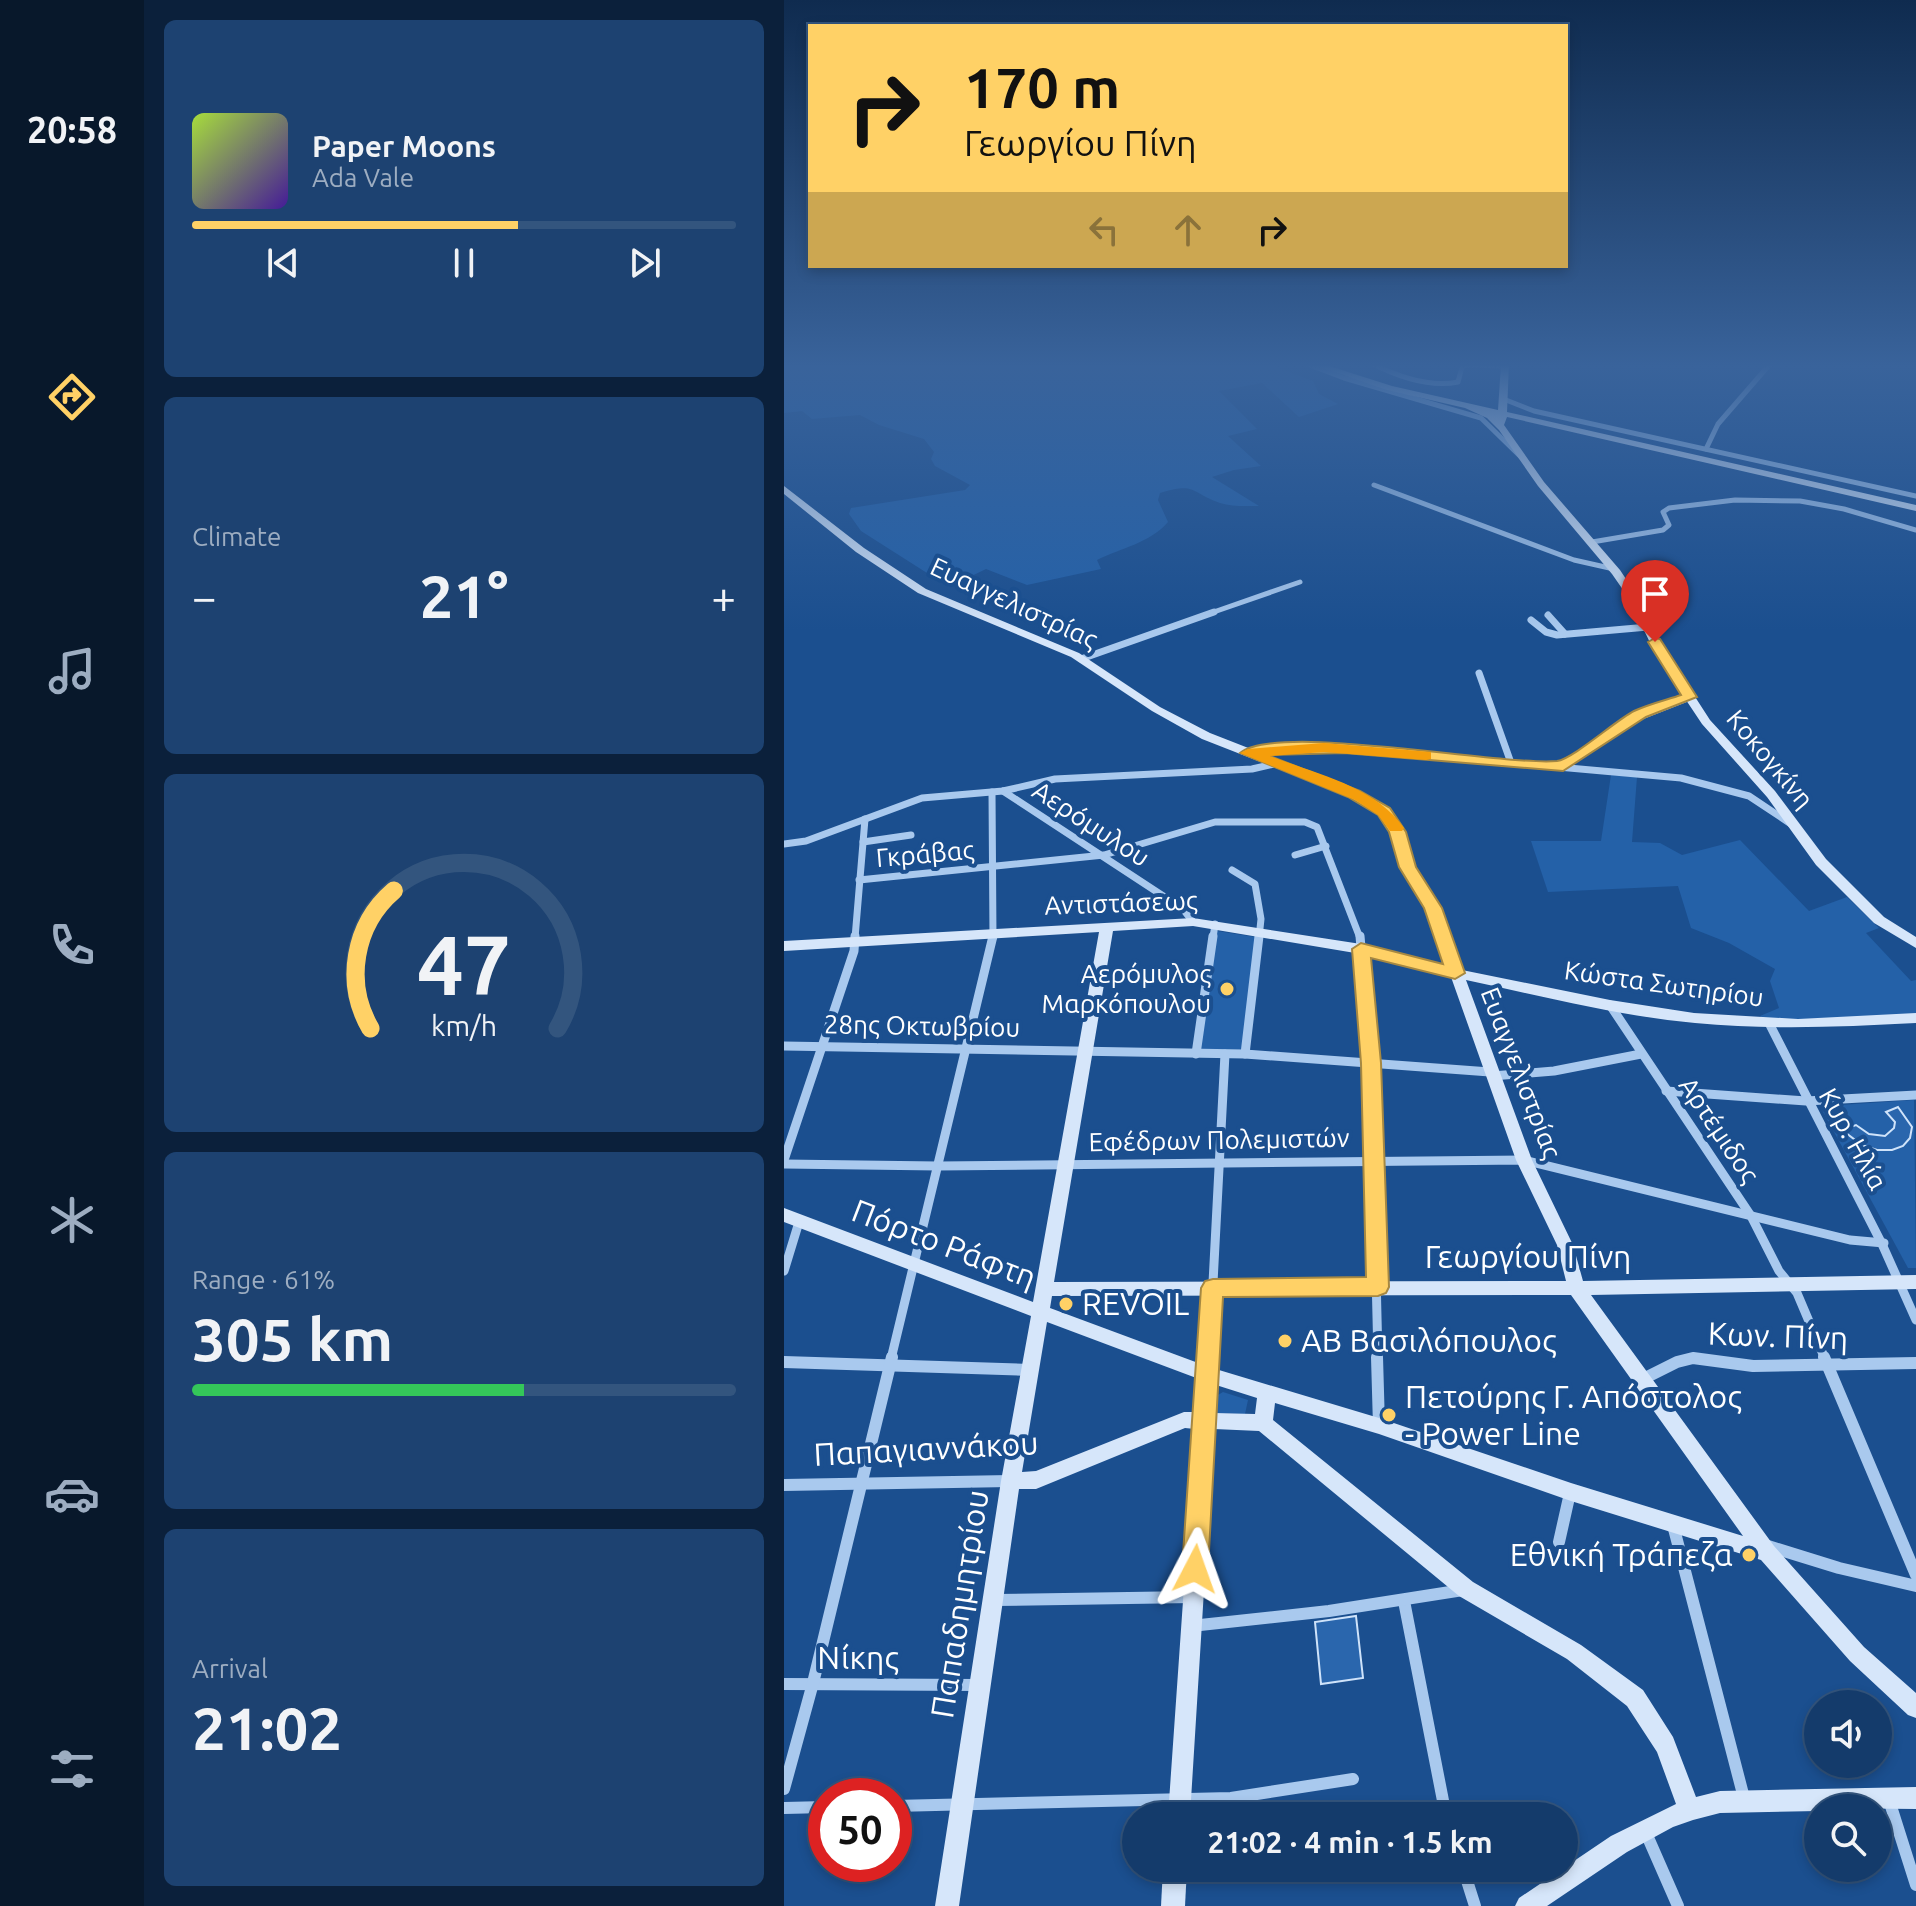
<!DOCTYPE html>
<html lang="en">
<head>
<meta charset="utf-8">
<style>
  :root { --surface:#143b6b; --page:#1d4271; --text:#f1f3f6; --muted:#9dadc1; --line:#33557e; --accent:#ffd166 }
  body { margin:0; font-family:Ubuntu,sans-serif; background:var(--page); color:var(--text); height:100vh; display:flex; flex-direction:column; font-size:30px; white-space:nowrap }
  * { box-sizing:border-box; margin:0 }
  p { font-size:26px; color:var(--muted) }
  .icon { flex:none; width:44px; height:44px; fill:none; stroke:currentColor; stroke-width:2; stroke-linecap:round; stroke-linejoin:round }
  .map { position:relative; flex:1; overflow:hidden }
  .sheet { display:flex; flex-direction:column; gap:20px; padding:20px; background:#0b203b; width:640px }
  .sheet>* { flex:none }
  .hud { position:absolute; left:24px; top:24px; width:760px; height:244px; border-radius:0px; box-shadow:0 4px 12px #0003,0 0 0 2px var(--line); background:#ffd166; color:#111; overflow:hidden }
  .fabs { position:absolute; left:1020px; top:1690px; display:grid; gap:16px }
  .fabs a { display:grid; place-items:center; width:88px; height:88px; border-radius:50%; background:var(--surface); box-shadow:0 4px 12px #0003,0 0 0 2px var(--line); font-size:40px }
  .speed { position:absolute; left:24px; top:1778px; display:flex; gap:16px; font-size:40px; font-weight:700; text-align:center }
  .speed>* { display:grid; place-content:center; width:104px; height:104px; border-radius:50%; background:var(--surface); box-shadow:0 4px 12px #0003,0 0 0 2px var(--line); line-height:1 }
  .speed .limit { border:12px solid #d22; background:#fff; color:#111 }
  .pin { position:absolute; display:grid; place-items:center; width:68px; height:68px; color:#fff; margin:-82px -34px; border-radius:50% 50% 50% 0; rotate:-45deg; box-shadow:0 0 8px #0007 }
  .pin .icon { rotate:45deg }
  .me { position:absolute; width:88px; margin:-44px; rotate:4deg; stroke-linejoin:round; filter:drop-shadow(0 0 6px #0008) }
  .turn { display:flex; align-items:center; gap:28px; height:168px; padding:0 24px; font-size:36px }
  .turn .icon { width:104px; height:104px; stroke-width:2.5 }
  .turn b { display:block; font-size:56px; line-height:68px }
  .lanes { display:flex; align-items:center; height:76px; padding:0 24px; background:#0003; justify-content:center; gap:40px; direction:ltr }
  .lanes .off { opacity:.35 }
  .big { font-size:60px; font-weight:600; line-height:1.1 }
  .sheet .tile { flex:1; display:flex; flex-direction:column; justify-content:center; gap:12px; min-width:0; padding:0 28px; border-radius:12px; background:var(--page) }
  .sheet .dial { align-items:center; gap:0 }
  .dial svg { height:208px; overflow:visible; fill:none; stroke:var(--line); stroke-width:7; stroke-linecap:round; text-anchor:middle }
  .dial text { fill:var(--text); stroke:none }
  .song { display:flex; align-items:center; gap:24px }
  .cover { width:96px; height:96px; border-radius:12px; background:linear-gradient(135deg,hsl(80 70% 55%),hsl(260 70% 35%)) }
  .played { height:8px; border-radius:4px; background:linear-gradient(90deg,var(--accent) 60%,var(--line) 60%) }
  .keys { display:flex; justify-content:space-around; direction:ltr }
  .heat { display:flex; justify-content:space-between; align-items:center; font-size:44px; direction:ltr }
  .charge { height:12px; border-radius:6px; background:linear-gradient(90deg,#34c759 61%,var(--line) 0) }
  .trip { position:absolute; left:338px; top:1802px; width:456px; height:80px; border-radius:40px; background:var(--surface); box-shadow:0 4px 12px #0003,0 0 0 2px var(--line); font-weight:600; line-height:80px; text-align:center }
  main { display:flex; flex:1; min-height:0 }
  .tabs { display:flex; flex-direction:column; width:144px; justify-content:space-around; align-items:center; background:#08182b; color:var(--muted) }
  .tabs .icon { width:56px; height:56px }
  .tabs .current { color:var(--accent) }
  .tabs b { font-size:36px; color:var(--text) }
  .map>svg:first-child { display:block }
  .green { fill:#2461a8 }
  .building { fill:#2a66ad; stroke:#cfe3fa; stroke-width:2 }
  .lines { fill:none; stroke-linecap:round; stroke-linejoin:round }
  .street-far3 { stroke:#a9c9ee; stroke-width:5 }
  .street-far2 { stroke:#a9c9ee; stroke-width:7 }
  .street-far1 { stroke:#a9c9ee; stroke-width:9 }
  .street { stroke:#a9c9ee; stroke-width:12 }
  .secondary { fill:#d6e6fa; fill-rule:evenodd }
  .route { fill:#ffd166; stroke:#a68842; stroke-width:2 }
  .slow { fill:#f59e0b }
  .poi-dot { fill:#ffd166; stroke:#1b4f8f; stroke-width:3 }
  .labels { text-anchor:middle; stroke-width:8; stroke-linejoin:round; paint-order:stroke }
  .street-label { font-size:26px; fill:#fff; stroke:#1b4f8f }
  .poi-label { font-size:26px; fill:#fff; stroke:#1b4f8f; text-anchor:end }
  .near-street-label { font-size:32px; fill:#fff; stroke:#1b4f8f }
  .near-poi-label { font-size:32px; fill:#fff; stroke:#1b4f8f; text-anchor:start }
</style>
</head>
<body>
<main>
<nav class="tabs">
<b>20:58</b>
<svg class="icon current" aria-label="directions" viewBox="0 0 24 24"><path d="M12 3l9 9-9 9-9-9zM9 14v-3h6M13 9l2 2-2 2"/></svg>
<svg class="icon" aria-label="music" viewBox="0 0 24 24"><path d="M9 18V5l10-2v13"/><circle cx="6" cy="18" r="3"/><circle cx="16" cy="16" r="3"/></svg>
<svg class="icon" aria-label="phone" viewBox="0 0 24 24"><path d="M5 4h4l2 5-3 2q2 4 5 5l2-3 5 2v4C11 20 4 13 5 4z"/></svg>
<svg class="icon" aria-label="climate" viewBox="0 0 24 24"><path d="M12 3v18M4 7l16 10M4 17L20 7"/></svg>
<svg class="icon" aria-label="car" viewBox="0 0 24 24"><path d="M5 17H2v-5l4-1 3-4h7l3 4 3 1v5h-3M9 17h6M6 11h13"/><circle cx="7" cy="17" r="2"/><circle cx="17" cy="17" r="2"/></svg>
<svg class="icon" aria-label="filters" viewBox="0 0 24 24"><path d="M4 7h16M4 17h16"/><circle cx="9" cy="7" r="2"/><circle cx="15" cy="17" r="2"/></svg>
</nav>
<section class="sheet">
<div class="tile">
<div class="song"><i class="cover"></i><div><b>Paper Moons</b><p>Ada Vale</p></div></div>
<div class="played"></div>
<div class="keys"><svg class="icon" aria-label="previous" viewBox="0 0 24 24"><path d="M18 5L8 12l10 7zM5 5v14"/></svg><svg class="icon" aria-label="pause" viewBox="0 0 24 24"><path d="M8 5v14M16 5v14"/></svg><svg class="icon" aria-label="next" viewBox="0 0 24 24"><path d="M6 5l10 7-10 7zM19 5v14"/></svg></div>
</div>
<div class="tile"><p>Climate</p>
<div class="heat"><a>−</a><b class="big">21°</b><a>+</a></div>
</div>
<div class="tile dial"><svg viewBox="0 0 100 80">
<path d="M14 69A42 42 0 1 1 86 69"/>
<path d="M14 69A42 42 0 0 1 23 16" stroke="#ffd166"/>
<text x="50" y="56" font-size="32" font-weight="700">47</text>
<text x="50" y="72" font-size="11">km/h</text>
</svg></div>
<div class="tile"><p>Range · 61%</p><b class="big">305 km</b><div class="charge"></div></div>
<div class="tile"><p>Arrival</p><b class="big">21:02</b></div>
</section>
<div class="map">
<svg width="1132" height="1906" viewBox="0 0 1132 1906">
  <rect width="100%" height="100%" fill="#1b4f8f"/>
  <g class="green">
    <path d="M0,364H484L529,381L535,394L554,404L515,417L478,383L435,391L473,429L444,436L477,466L450,470L428,477L475,506C462,506 448,507 436,503C405,492 413,482 376,493L374,500L384,522C366,543 337,548 313,560L317,569L243,585L202,569L165,587L77,531L65,514L67,508L181,490L186,485L151,466L147,459L150,452L140,439L95,425L76,415L28,419L18,411L0,413Z"/>
    <path d="M827,775L853,777L848,842L876,843L898,855L956,840L1025,911L1063,897L1095,928L1082,933L1127,981L1132,980V1016L981,1021L976,1016L995,1008L986,981L991,969L945,943L907,928L894,886L764,892L747,841H817Z"/>
    <path d="M433,931L471,937L458,1050L416,1049Z"/>
    <path d="M1130,1100L1132,1268H1124L1037,1108L1041,1106Z"/>
    <path d="M439,1392L464,1400L461,1414L428,1413L429,1398Z"/>
  </g>
  <g class="building">
    <path d="M1114,1107L1128,1127L1126,1138L1119,1146L1108,1150H1093L1078,1145L1058,1130L1072,1125L1085,1134L1101,1136L1110,1128L1111,1122L1102,1112Z"/>
    <path d="M572,1616L579,1678L537,1684L531,1622Z"/>
  </g>
  <g class="lines">
    <g class="street-far3">
      <path d="M523,364L560,378L697,418L740,460"/>
      <path d="M589,364C615,377 645,388 674,382L678,367L683,365L722,366"/>
      <path d="M722,400L750,411L1132,496"/>
      <path d="M922,449L934,424L986,364"/>
      <path d="M590,485L790,560L830,569"/>
      <path d="M808,542L879,530L885,525L879,512L885,508L951,500L1016,501L1060,509L1132,530"/>
      <path d="M424,614L516,582"/>
    </g>
    <g class="street-far2">
      <path d="M764,615L781,634"/>
      <path d="M747,620L762,632L773,635L864,627"/>
      <path d="M297,659L430,612"/>
      <path d="M695,673L727,763"/>
      <path d="M465,753L500,748H560L897,778L965,796L1007,824"/>
      <path d="M780,765L855,717L906,697"/>
      <path d="M219,791L399,909L409,922"/>
      <path d="M208,792L209,938"/>
      <path d="M79,842L127,835"/>
      <path d="M0,844L22,841L138,798L219,791L271,779L468,769L490,764"/>
      <path d="M511,855L542,846"/>
      <path d="M448,870L471,884L477,919L475,938"/>
      <path d="M75,880L320,855L431,822H521L533,827L576,938"/>
      <path d="M71,938L81,819"/>
      <path d="M429,938L431,924"/>
    </g>
    <g class="street-far1">
      <path d="M576,936L587,1063L594,1359"/>
      <path d="M826,1005L967,1216L995,1271L1013,1293L1041,1359"/>
      <path d="M985,1023L1098,1244L1132,1320"/>
      <path d="M0,1046L461,1054L706,1072"/>
      <path d="M412,1054L429,936"/>
      <path d="M461,1054L475,936"/>
      <path d="M708,1076L770,1071L857,1054"/>
      <path d="M882,1091L1022,1101L1132,1095"/>
      <path d="M0,1160L70,951L71,936"/>
      <path d="M0,1164L154,1166L740,1160L1066,1240L1100,1243"/>
      <path d="M0,1271L15,1222"/>
      <path d="M107,1359L209,936"/>
      <path d="M425,1359L441,1054"/>
      <path d="M903,1359H920"/>
    </g>
    <g class="street">
      <path d="M593,1357L595,1426"/>
      <path d="M1040,1357L1132,1575"/>
      <path d="M0,1362L246,1370"/>
      <path d="M424,1375L425,1357"/>
      <path d="M859,1379L893,1362L909,1358L969,1366L1132,1363"/>
      <path d="M0,1485L226,1481"/>
      <path d="M889,1525L960,1798"/>
      <path d="M775,1542L786,1493"/>
      <path d="M984,1546L1055,1568L1132,1586"/>
      <path d="M210,1600L409,1597"/>
      <path d="M620,1601L662,1816"/>
      <path d="M407,1626L545,1611L679,1590"/>
      <path d="M0,1684L195,1685"/>
      <path d="M0,1789L29,1683L108,1357"/>
      <path d="M1105,1800L1132,1885"/>
      <path d="M110,1806L447,1798L569,1779"/>
      <path d="M0,1808L42,1807"/>
      <path d="M862,1833L894,1906"/>
      <path d="M679,1868L691,1906"/>
    </g>
    <g class="secondary">
      <path d="M527,364H539L608,386L714,410L717,364H725L723,412L1132,505V511L723,417L720,425L760,482L836,570L854,597L884,655L926,720L991,791L1042,859L1100,917L1132,937V948L1090,923L1032,865L983,797L918,724L872,655L844,597L828,574L754,486L715,430L703,418L681,408L603,390Z"/>
      <path d="M0,486L80,548L142,589L295,653L376,707L426,733L574,791L604,808L620,832L631,867L656,908L678,970L826,1000L910,1013L1014,1019L1132,1013V1023C1057,1027 986,1030 911,1023C834,1016 758,996 682,980L748,1160L789,1245L799,1281L1132,1275V1289L807,1295L990,1546L1080,1647L1132,1693V1718L1124,1715L1066,1661L977,1560L787,1501L595,1434L491,1403L489,1420L689,1582L797,1645L859,1690L889,1737L912,1797L936,1791L1132,1787V1809L1034,1808V1811L936,1813L909,1820L889,1827L843,1852L763,1906H731L735,1898L827,1836L892,1804L873,1752L843,1706L783,1659L675,1596L475,1431L430,1429L406,1816H384L411,1429L401,1428L252,1489H235L175,1906H151L217,1481L247,1316L0,1222V1208L249,1302L315,932L0,951V941L409,918L577,944L663,966L642,908L617,867L608,832L595,814L566,797L418,739L368,711L287,657L134,593L72,552L0,494ZM409,926L577,954L667,977L732,1160L773,1245L782,1281L270,1282L329,931ZM787,1295L959,1536L787,1483L595,1418L425,1367L266,1308L268,1296ZM263,1322L415,1379L412,1412H400L252,1471L238,1472ZM432,1385L473,1398L471,1414L431,1413Z"/>
      <path d="M379,1868H403L401,1906H377Z"/>
    </g>
  </g>
  <linearGradient id="sky" x2="0" y2="1"><stop stop-color="#0f2b4f"/><stop offset="0.58" stop-color="#39639b"/><stop offset="1" stop-color="#39639b" stop-opacity="0"/></linearGradient>
  <rect width="1132" height="631" fill="url(#sky)"/>
  <path class="route" d="M871,638L876,639L913,697L862,717L779,771L560,753L483,755L576,791L606,808L622,832L632,867L658,908L681,973L671,979L587,958L597,1063L605,1287L602,1293L594,1296L439,1297L424,1569L420,1577L411,1581L402,1577L398,1569L417,1288L421,1281L429,1279L582,1277L577,1063L568,949L577,943L659,964L640,908L615,867L605,832L594,815L564,797L456,753C493,722 715,766 773,761C789,759 832,720 850,711C865,704 882,700 897,695L864,642Z"/>
  <path class="slow" d="M540,743L647,752V759L642,760L540,752L486,756C532,774 591,786 620,828L618,831H606L594,815L571,800L456,753L464,749Z"/>
  <g class="poi-dot">
    <circle cx="443" cy="989" r="8"/>
    <circle cx="282" cy="1304" r="8"/>
    <circle cx="501" cy="1341" r="8"/>
    <circle cx="605" cy="1415" r="8"/>
    <circle cx="965" cy="1555" r="8"/>
  </g>
  <g class="labels">
    <g class="street-label">
      <text transform="translate(230 603) rotate(25)" y="9">Ευαγγελιστρίας</text>
      <text transform="translate(986 759) rotate(50)" y="9">Κοκογκίνη</text>
      <text transform="translate(307 824) rotate(33)" y="9">Αερόμυλου</text>
      <text transform="translate(141 854) rotate(-5)" y="9">Γκράβας</text>
      <text transform="translate(337 903) rotate(-2)" y="9">Αντιστάσεως</text>
      <text transform="translate(880 984) rotate(8)" y="9">Κώστα Σωτηρίου</text>
      <text transform="translate(138 1026) rotate(1)" y="9">28ης Οκτωβρίου</text>
      <text transform="translate(737 1073) rotate(69)" y="9">Ευαγγελιστρίας</text>
      <text transform="translate(935 1130) rotate(56)" y="9">Αρτέμιδος</text>
      <text transform="translate(1069 1139) rotate(61)" y="9">Κυρ. Ηλία</text>
      <text transform="translate(435 1140) rotate(-1)" y="9">Εφέδρων Πολεμιστών</text>
    </g>
    <g class="poi-label">
      <text x="427" y="983">Αερόμυλος<tspan x="427" dy="30">Μαρκόπουλου</tspan></text>
    </g>
    <g class="near-street-label">
      <text transform="translate(160 1244) rotate(21)" y="11">Πόρτο Ράφτη</text>
      <text x="744" y="1268">Γεωργίου Πίνη</text>
      <text transform="translate(994 1336) rotate(2)" y="11">Κων. Πίνη</text>
      <text transform="translate(142 1449) rotate(-3)" y="11">Παπαγιαννάκου</text>
      <text transform="translate(176 1604) rotate(-81)" y="11">Παπαδημητρίου</text>
      <text x="74" y="1669">Νίκης</text>
    </g>
    <g class="near-poi-label">
      <text x="298" y="1315">REVOIL</text>
      <text x="517" y="1352">ΑΒ Βασιλόπουλος</text>
      <text x="621" y="1408">Πετούρης Γ. Απόστολος<tspan x="621" dy="37">- Power Line</tspan></text>
      <text x="949" y="1566" text-anchor="end">Εθνική Τράπεζα</text>
    </g>
  </g>
</svg>
<div class="fabs">
<a><svg class="icon" aria-label="sound" viewBox="0 0 24 24"><path d="M4 9h4l5-4v14l-5-4H4zM17 9q2 3 0 6"/></svg></a>
<a><svg class="icon" aria-label="search" viewBox="0 0 24 24"><circle cx="10" cy="10" r="6"/><path d="M15 15l6 6"/></svg></a>
</div>
<div class="speed"><div class="limit">50</div></div>
<div class="pin" style="left:871px;top:642px;background:#d93025"><svg class="icon" aria-label="arrive" viewBox="0 0 24 24"><path d="M6 21V4h12l-3 4 3 4H6"/></svg></div>
<svg class="me" style="left:411px;top:1569px" viewBox="-20 -20 40 40"><path d="M0-17L14 15 0 8-14 15z" fill="#ffd166" stroke="#fff" stroke-width="4"/></svg>
<div class="trip">21:02 · 4 min · 1.5 km</div>
<div class="hud">
<div class="turn"><svg class="icon" aria-label="right" viewBox="0 0 24 24"><path d="M7 20v-9h11M14 6l5 5-5 5"/></svg><div><b>170 m</b>Γεωργίου Πίνη</div></div>
<div class="lanes"><svg class="icon off" aria-label="left" viewBox="0 0 24 24"><path d="M17 20v-9H6M10 6l-5 5 5 5"/></svg><svg class="icon off" aria-label="ahead" viewBox="0 0 24 24"><path d="M12 20V5M6 11l6-6 6 6"/></svg><svg class="icon" aria-label="right" viewBox="0 0 24 24"><path d="M7 20v-9h11M14 6l5 5-5 5"/></svg></div>
</div>
</div>
</main>
</body>
</html>
